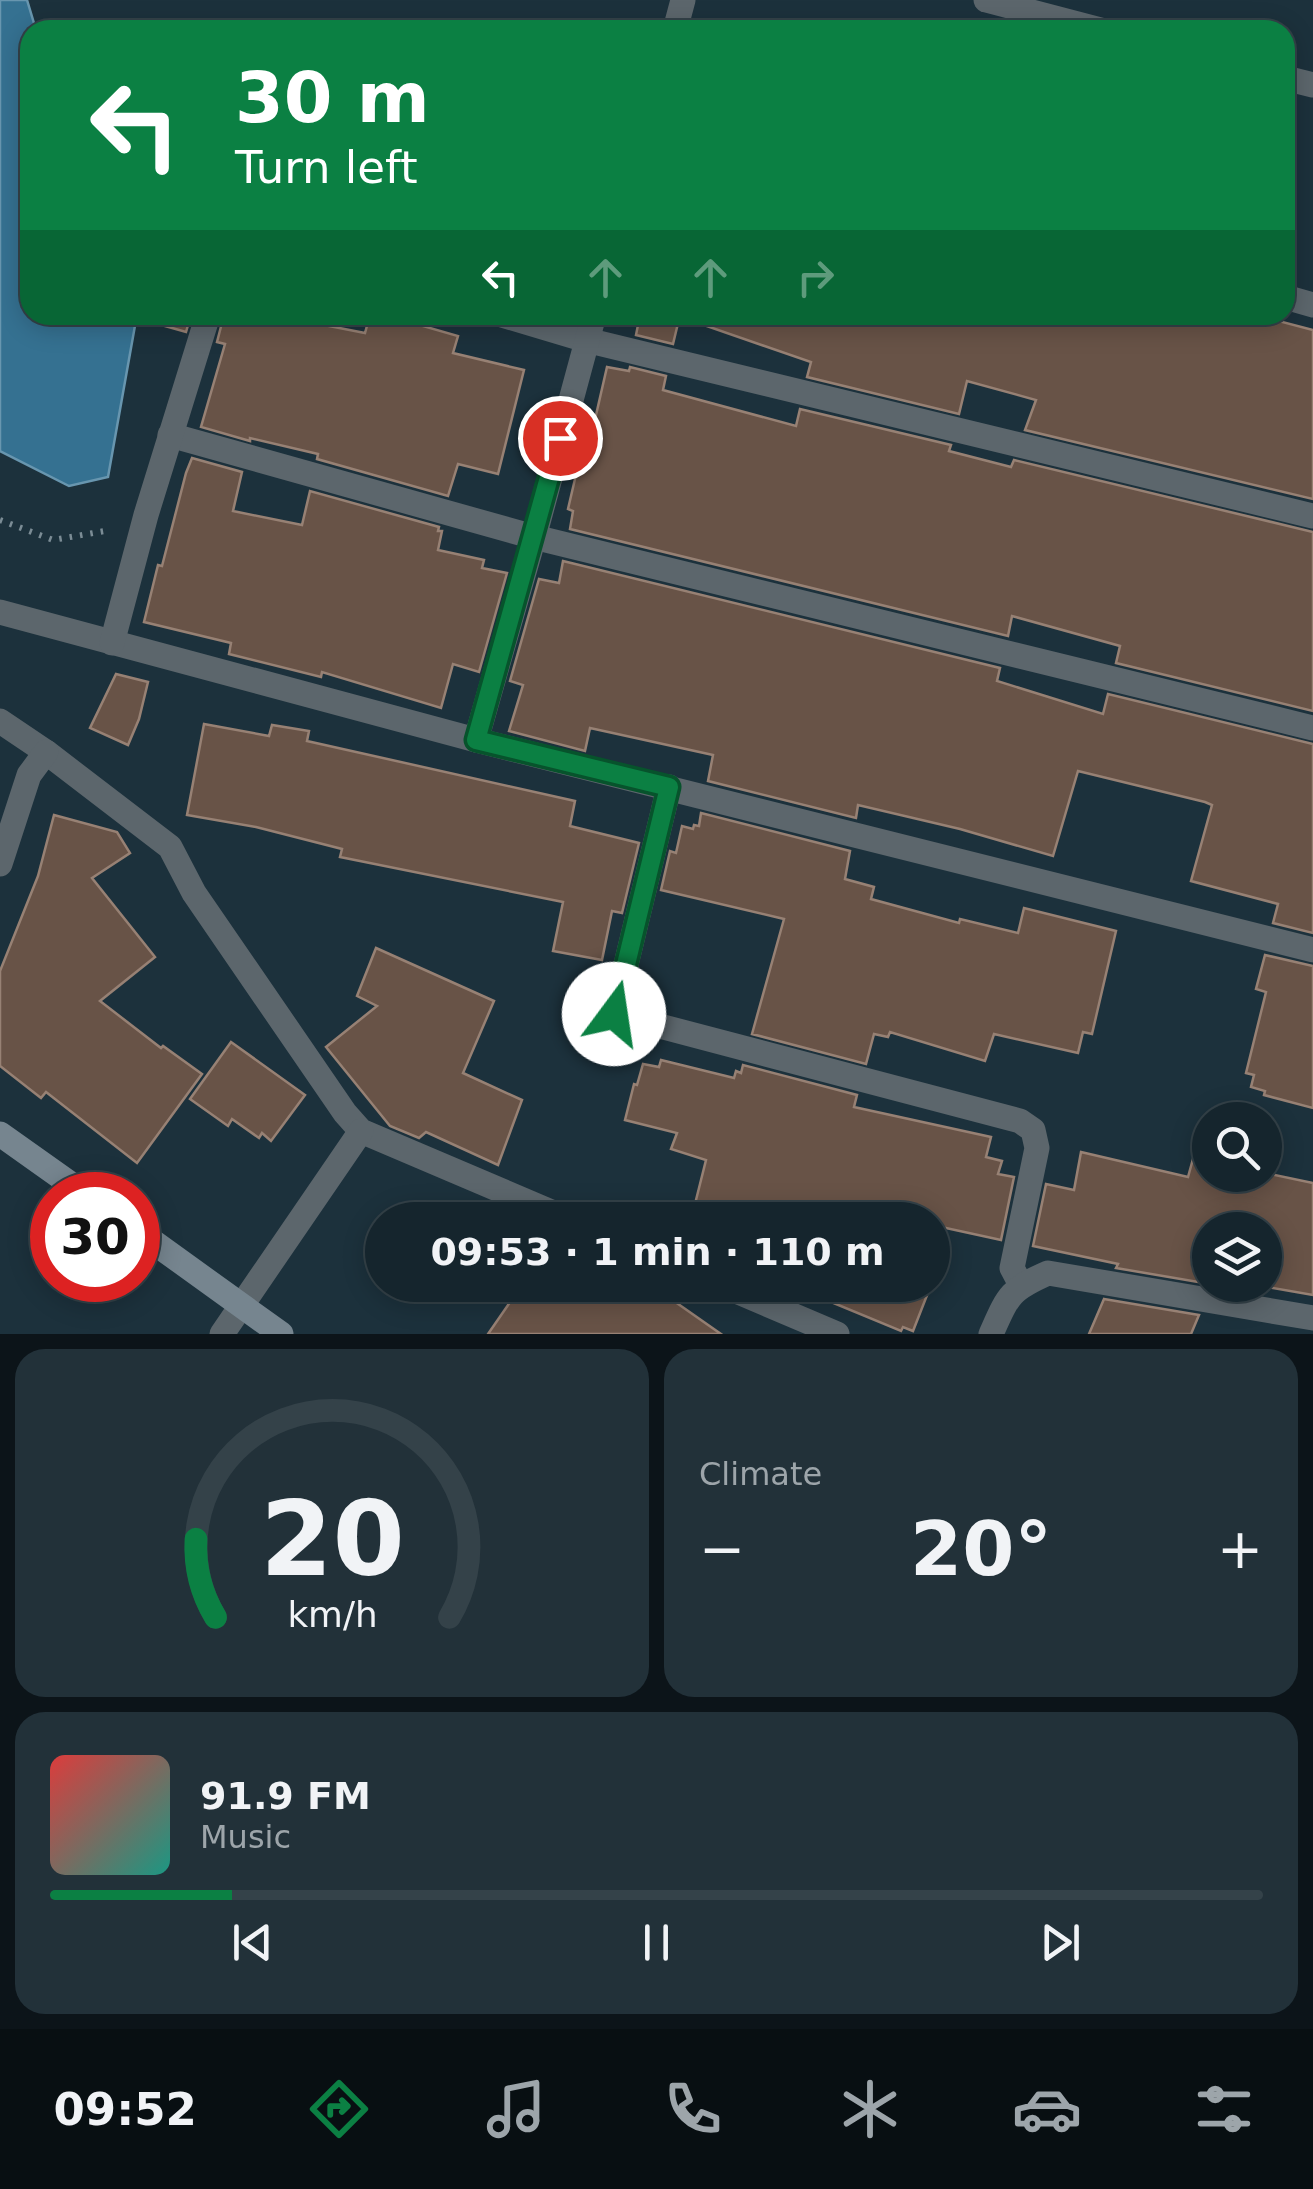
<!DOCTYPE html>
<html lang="en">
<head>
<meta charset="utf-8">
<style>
  :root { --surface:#15252d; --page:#223139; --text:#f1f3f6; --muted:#9da5aa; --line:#344249; --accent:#0b8043 }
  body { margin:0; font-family:"DejaVu Sans",sans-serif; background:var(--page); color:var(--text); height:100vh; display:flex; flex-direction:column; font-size:38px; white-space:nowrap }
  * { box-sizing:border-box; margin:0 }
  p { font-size:32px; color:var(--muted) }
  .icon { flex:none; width:55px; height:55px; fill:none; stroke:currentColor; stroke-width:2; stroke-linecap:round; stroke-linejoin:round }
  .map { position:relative; height:1334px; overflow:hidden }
  .drawer { display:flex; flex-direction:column; gap:15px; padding:15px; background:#0c1419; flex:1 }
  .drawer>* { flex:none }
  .top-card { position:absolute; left:20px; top:20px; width:1275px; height:305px; border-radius:30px; box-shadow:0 5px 25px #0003,0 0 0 2px var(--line); background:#0b8043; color:#fff; overflow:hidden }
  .fabs { position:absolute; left:1192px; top:1102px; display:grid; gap:20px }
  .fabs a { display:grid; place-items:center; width:90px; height:90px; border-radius:50%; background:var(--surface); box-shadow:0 5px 25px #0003,0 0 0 2px var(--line); font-size:50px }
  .speed { position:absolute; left:30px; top:1172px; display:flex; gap:20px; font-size:50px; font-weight:700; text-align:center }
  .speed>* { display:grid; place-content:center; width:130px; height:130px; border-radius:50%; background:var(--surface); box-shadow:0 5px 25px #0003,0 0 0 2px var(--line); line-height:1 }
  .speed .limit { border:15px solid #d22; background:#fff; color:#111 }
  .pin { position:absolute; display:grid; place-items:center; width:85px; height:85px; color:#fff; margin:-42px; border:5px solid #fff; border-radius:50%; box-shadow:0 2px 10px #0007 }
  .me { position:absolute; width:110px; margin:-55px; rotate:14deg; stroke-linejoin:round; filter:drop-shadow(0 0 8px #0008) }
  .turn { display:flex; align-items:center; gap:35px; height:210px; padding:0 50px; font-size:45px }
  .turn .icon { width:130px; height:130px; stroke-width:2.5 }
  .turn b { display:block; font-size:70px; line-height:85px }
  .lanes { display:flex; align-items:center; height:95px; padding:0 50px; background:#0003; justify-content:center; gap:50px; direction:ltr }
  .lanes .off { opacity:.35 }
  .big { font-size:75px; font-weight:700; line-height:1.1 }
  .drawer .widget { flex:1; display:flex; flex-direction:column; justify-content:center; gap:15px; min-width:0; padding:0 35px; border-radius:30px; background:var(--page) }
  .drawer .dial { align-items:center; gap:0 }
  .dial svg { height:260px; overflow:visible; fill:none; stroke:var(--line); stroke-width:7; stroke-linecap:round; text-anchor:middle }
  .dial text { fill:var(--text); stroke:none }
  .song { display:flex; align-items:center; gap:30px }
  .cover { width:120px; height:120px; border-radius:15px; background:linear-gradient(135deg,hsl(0 70% 55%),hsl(170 70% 35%)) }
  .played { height:10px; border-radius:5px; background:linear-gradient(90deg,var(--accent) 15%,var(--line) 15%) }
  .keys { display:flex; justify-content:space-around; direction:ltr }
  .heat { display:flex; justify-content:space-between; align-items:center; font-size:55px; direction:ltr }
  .drawer .tiles { flex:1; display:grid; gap:15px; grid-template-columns:1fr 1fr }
  .widget:last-child { grid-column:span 2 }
  .trip { position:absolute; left:365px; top:1202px; width:585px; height:100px; border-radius:50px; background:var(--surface); box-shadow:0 5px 25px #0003,0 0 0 2px var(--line); font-weight:700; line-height:100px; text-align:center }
  .tabs { display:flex; height:160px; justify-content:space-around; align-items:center; background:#080f12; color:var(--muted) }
  .tabs .icon { width:70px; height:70px }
  .tabs .active { color:var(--accent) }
  .tabs b { font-size:45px; color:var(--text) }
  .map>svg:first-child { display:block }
  .water { fill:#357191; stroke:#6896af; stroke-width:2.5 }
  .building { fill:#685347; stroke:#978174; stroke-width:2.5 }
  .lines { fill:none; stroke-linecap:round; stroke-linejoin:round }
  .path { stroke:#7b8c95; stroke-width:6; stroke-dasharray:2.5 8; stroke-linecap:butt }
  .street { stroke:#5c666c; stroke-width:25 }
  .secondary { stroke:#76858f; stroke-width:25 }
  .route-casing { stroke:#07532c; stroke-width:25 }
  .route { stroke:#0b8043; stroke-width:18 }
</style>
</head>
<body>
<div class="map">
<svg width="1313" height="1334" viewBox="0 0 1313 1334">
  <rect width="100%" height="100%" fill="#1c313c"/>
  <path class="water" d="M0,0H27L36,30H30V315H133L136,320L108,477L69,486L0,451Z"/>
  <g class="building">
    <path d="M159,315H191L186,332L158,324Z"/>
    <path d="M224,315H273L365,333L370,315H385L458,336L453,353L524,370L498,474L458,464L448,496L317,459L318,454L250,438V441L201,427L225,344L217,342Z"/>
    <path d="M640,315H680L673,344L636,335Z"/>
    <path d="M693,315H1256L1313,330V499L1025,430L1036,400L967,381L959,414L807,377L811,362L692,321Z"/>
    <path d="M607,367L629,371L630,367L666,376L663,390L796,426L800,409L951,445L949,451L1011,467L1014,460L1313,532V711L1116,663L1120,646L1012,616L1008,636L570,529L573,511L568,509L582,449L588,450Z"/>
    <path d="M192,458L242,472L233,511L302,525L310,491L439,527L438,531H442L438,550L484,560L482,568L507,573L479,672L453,664L441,708L322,672L321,677L229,654L231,643L144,622L158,565L162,566L186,473Z"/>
    <path d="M563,561L1000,668L997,681L1103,714L1108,694L1313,744V933L1273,923L1278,904L1191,881L1212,805L1205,802L1078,771L1053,856L960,829L858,805L856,818L708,781L713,755L590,728L585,751L509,731L523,685L510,681L539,579L559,583Z"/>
    <path d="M116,674L148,682L139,719L128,745L90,728Z"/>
    <path d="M204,724L269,736L272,725L309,731L307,741L575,801L570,826L639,843L622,913L612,911L602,960L553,951L563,902L340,857L342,849L256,827L187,815Z"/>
    <path d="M701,813L850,851L845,879L874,887L871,899L959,923L960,919L1018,933L1024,908L1116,931L1092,1034L1083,1032L1078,1053L994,1034L985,1061L890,1032L888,1037L874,1034L866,1064L752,1034L784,919L661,890L670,851L676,853L682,826L693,829L694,825L699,826Z"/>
    <path d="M54,815L117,832L130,853L92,878L155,957L100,1001L161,1048L163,1046L202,1074L137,1163L46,1092L41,1098L0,1066V971L38,876Z"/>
    <path d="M376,948L494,1001L463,1073L522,1100L498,1165L426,1132L419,1138L390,1126L326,1047L377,1006L357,996Z"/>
    <path d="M1265,955L1313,966V1108L1264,1095L1265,1091L1251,1087L1254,1075L1246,1073L1266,992L1256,989Z"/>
    <path d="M231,1042L305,1095L271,1141L262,1133L259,1138L232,1119L228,1126L190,1099Z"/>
    <path d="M661,1060L734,1078L736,1071L741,1073L743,1065L857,1095L854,1107L991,1137L986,1157L1002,1161L998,1174L1014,1177L1001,1240L932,1225V1220H907L846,1207L842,1220H691L706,1160L671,1149L677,1133L625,1120L634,1084L637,1085L643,1064L659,1067Z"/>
    <path d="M1081,1152L1188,1177L1193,1159L1210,1162V1175L1265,1173L1313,1183V1295L1256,1285H1265V1230H1210V1284L1116,1268L1118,1264L1033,1246L1046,1184L1074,1190Z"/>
    <path d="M522,1285H651L721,1334H488Z"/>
    <path d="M790,1285H931L913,1331L903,1327L901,1331Z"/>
    <path d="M1104,1299L1199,1315L1191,1334H1089Z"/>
  </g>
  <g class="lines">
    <path class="path" d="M0,520L53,540L105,531"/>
    <g class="street">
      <path d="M986,0L1101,30"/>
      <path d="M675,30L683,0"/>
      <path d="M1285,78L1313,85"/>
      <path d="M1285,297L1313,305"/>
      <path d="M502,315L586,340L1313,516"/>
      <path d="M170,435L534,537L1313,728"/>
      <path d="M0,612L476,740L1313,950"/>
      <path d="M112,643L146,515L208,315"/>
      <path d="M0,721L46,752L170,847L194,893L345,1113L361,1131L570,1220"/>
      <path d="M476,740L534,537L594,315"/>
      <path d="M669,787L614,1014L1020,1121L1033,1130L1037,1148L1012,1268L1021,1285"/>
      <path d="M0,864L29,775L46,752"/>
      <path d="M722,1285L837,1334"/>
      <path d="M222,1334L361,1131"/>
      <path d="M991,1334C1008,1296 1009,1290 1048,1273L1313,1318"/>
    </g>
    <g class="secondary">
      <path d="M0,1134L86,1195"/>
      <path d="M138,1231L281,1334"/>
    </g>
  </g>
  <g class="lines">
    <g class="route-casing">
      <path id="route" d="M560,438L476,740L669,787L614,1014"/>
    </g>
    <use href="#route" class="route"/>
  </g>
</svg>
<div class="fabs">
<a><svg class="icon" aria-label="search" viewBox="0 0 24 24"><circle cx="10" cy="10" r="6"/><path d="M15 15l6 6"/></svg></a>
<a><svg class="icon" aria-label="layers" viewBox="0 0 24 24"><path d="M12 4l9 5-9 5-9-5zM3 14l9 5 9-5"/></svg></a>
</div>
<div class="speed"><div class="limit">30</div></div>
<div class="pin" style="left:560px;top:438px;background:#d93025"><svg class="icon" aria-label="arrive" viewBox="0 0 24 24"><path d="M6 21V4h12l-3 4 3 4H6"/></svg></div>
<svg class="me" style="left:614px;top:1014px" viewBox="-20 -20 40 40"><circle r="19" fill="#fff"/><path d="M0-13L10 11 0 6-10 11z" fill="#0b8043"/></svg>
<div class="trip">09:53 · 1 min · 110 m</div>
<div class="top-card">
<div class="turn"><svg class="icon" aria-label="left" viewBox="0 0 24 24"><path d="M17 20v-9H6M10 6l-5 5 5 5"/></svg><div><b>30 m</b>Turn left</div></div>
<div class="lanes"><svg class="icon" aria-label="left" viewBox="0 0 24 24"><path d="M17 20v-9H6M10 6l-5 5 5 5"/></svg><svg class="icon off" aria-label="ahead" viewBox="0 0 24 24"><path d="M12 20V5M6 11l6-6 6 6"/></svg><svg class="icon off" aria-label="ahead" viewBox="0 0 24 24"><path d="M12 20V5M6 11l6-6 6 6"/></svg><svg class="icon off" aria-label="right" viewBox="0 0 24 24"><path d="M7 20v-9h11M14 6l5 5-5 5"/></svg></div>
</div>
</div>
<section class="drawer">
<div class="tiles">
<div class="widget dial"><svg viewBox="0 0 100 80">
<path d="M14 69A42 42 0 1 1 86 69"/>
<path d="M14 69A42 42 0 0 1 8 45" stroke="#0b8043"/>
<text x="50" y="56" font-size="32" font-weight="700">20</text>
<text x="50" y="72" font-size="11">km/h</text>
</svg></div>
<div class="widget"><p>Climate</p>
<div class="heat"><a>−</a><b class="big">20°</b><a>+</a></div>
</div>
<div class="widget">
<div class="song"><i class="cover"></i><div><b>91.9 FM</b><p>Music</p></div></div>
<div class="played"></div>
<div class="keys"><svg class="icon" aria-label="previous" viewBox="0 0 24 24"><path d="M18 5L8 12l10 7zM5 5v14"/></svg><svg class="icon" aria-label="pause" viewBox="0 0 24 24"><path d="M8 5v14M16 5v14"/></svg><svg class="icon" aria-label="next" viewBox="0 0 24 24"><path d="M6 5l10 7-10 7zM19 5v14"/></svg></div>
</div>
</div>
</section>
<nav class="tabs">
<b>09:52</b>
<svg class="icon active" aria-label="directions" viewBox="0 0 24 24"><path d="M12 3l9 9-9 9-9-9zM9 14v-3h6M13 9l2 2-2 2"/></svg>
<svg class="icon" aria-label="music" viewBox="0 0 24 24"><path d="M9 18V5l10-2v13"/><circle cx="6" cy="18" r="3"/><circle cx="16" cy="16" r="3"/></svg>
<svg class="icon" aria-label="phone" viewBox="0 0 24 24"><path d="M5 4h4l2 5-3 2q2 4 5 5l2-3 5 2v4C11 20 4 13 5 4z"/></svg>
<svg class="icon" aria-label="climate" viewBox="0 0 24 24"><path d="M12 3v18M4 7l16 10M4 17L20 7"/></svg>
<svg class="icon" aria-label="car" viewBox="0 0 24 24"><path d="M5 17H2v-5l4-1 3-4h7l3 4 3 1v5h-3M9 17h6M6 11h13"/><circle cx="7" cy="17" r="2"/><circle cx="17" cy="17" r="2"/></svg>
<svg class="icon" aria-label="filters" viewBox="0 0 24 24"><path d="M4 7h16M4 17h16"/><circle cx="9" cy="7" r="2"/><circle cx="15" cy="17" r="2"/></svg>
</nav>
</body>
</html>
